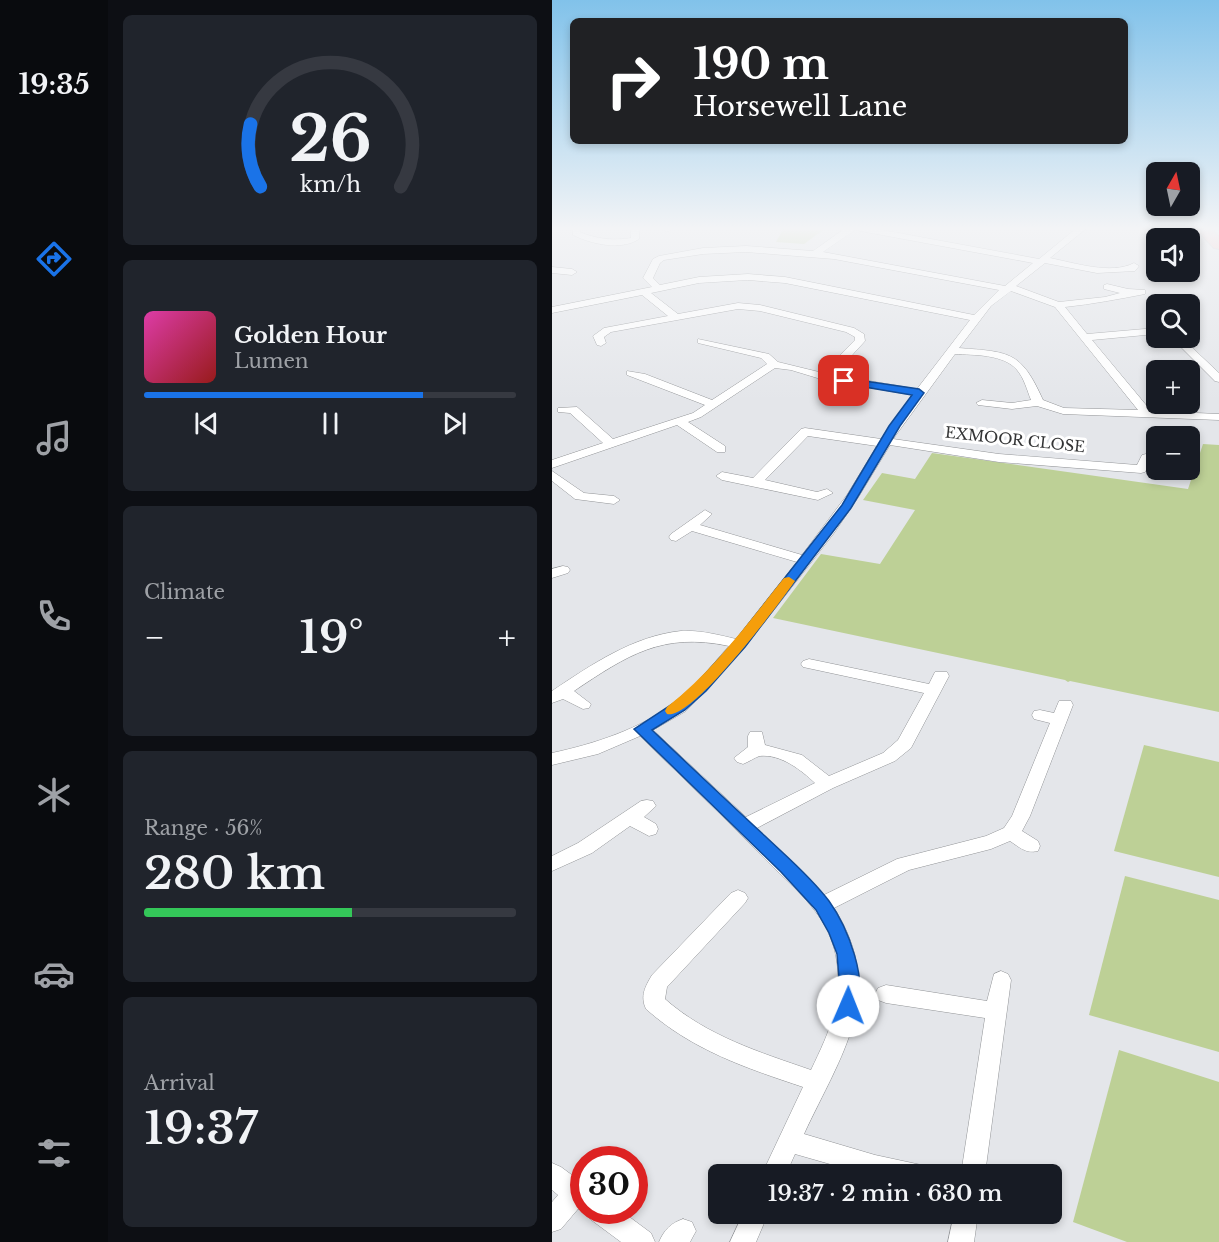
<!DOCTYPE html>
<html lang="en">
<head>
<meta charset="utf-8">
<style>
  :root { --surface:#171b24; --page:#20242c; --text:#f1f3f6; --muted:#9ea1a6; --line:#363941; --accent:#1a73e8 }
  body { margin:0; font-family:"Libre Baskerville",serif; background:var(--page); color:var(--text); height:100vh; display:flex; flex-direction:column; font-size:22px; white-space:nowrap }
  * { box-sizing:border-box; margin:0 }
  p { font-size:20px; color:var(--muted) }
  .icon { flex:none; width:33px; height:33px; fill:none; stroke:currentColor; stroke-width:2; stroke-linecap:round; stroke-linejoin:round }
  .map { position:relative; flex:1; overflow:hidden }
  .side { display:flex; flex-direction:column; gap:15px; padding:15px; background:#0d0f14; width:444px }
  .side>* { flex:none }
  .top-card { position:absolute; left:18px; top:18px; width:558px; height:126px; border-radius:9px; box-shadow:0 3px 9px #0003; background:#202124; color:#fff; overflow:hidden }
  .needle { width:39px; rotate:9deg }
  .controls { position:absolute; left:594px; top:162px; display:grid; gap:12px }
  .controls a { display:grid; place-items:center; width:54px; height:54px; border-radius:9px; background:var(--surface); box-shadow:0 3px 9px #0003; font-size:30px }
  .speed { position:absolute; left:18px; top:1146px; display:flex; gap:12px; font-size:30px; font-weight:700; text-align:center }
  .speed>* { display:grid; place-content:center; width:78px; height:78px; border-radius:50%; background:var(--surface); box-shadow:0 3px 9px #0003; line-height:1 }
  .speed .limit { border:9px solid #d22; background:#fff; color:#111 }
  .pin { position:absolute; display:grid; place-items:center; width:51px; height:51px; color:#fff; margin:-26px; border-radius:12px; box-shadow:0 3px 9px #0006 }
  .me { position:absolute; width:66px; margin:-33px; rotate:1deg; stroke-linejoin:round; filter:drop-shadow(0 0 4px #0008) }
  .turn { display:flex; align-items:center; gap:21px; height:126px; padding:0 24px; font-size:27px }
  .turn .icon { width:78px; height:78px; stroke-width:2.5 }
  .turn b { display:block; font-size:42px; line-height:51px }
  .big { font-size:45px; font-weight:600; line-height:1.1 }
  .side .tile { flex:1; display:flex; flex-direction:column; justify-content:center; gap:9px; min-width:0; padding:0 21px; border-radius:9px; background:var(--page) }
  .side .dial { align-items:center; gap:0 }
  .dial svg { height:156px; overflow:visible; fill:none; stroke:var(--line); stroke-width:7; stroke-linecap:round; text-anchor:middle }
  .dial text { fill:var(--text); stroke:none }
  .song { display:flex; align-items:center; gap:18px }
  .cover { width:72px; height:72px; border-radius:9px; background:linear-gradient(135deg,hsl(320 70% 55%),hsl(0 70% 35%)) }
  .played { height:6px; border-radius:3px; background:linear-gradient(90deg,var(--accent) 75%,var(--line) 75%) }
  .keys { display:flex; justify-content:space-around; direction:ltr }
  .heat { display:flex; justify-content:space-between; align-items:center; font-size:33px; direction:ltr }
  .charge { height:9px; border-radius:4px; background:linear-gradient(90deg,#34c759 56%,var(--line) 0) }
  .trip { position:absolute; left:156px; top:1164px; width:354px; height:60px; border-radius:9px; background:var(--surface); box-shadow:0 3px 9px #0003; font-weight:600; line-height:60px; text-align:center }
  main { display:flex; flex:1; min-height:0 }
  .tab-bar { display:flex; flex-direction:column; width:108px; justify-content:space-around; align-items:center; background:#090b0e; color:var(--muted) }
  .tab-bar .icon { width:42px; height:42px }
  .tab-bar .current { color:var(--accent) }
  .tab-bar b { font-size:27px; color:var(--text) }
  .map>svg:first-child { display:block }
  .green { fill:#bdd096 }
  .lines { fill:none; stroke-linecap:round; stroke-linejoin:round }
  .street-casing { stroke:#929497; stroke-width:1 }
  .primary-casing { stroke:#c2c2c2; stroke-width:2 }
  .street { fill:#fff; fill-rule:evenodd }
  .primary { fill:#f8bdba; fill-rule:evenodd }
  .route { fill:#1a73e8; stroke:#114b97; stroke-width:1.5 }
  .slow { fill:#f59e0b }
  .labels { text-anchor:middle; stroke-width:6; stroke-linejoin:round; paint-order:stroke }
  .street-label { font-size:15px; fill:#333435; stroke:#fff }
</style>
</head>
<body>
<main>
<nav class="tab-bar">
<b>19:35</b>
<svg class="icon current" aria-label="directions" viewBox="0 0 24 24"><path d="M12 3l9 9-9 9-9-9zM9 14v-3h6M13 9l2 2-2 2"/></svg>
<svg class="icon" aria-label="music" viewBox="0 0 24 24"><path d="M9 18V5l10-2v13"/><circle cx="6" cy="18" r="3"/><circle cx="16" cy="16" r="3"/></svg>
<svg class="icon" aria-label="phone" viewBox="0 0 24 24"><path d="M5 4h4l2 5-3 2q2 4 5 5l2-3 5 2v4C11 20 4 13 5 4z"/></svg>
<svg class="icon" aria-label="climate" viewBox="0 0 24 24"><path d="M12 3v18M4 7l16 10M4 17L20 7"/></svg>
<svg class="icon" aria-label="car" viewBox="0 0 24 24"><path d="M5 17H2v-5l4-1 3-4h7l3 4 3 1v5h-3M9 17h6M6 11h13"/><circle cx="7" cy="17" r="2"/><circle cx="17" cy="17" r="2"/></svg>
<svg class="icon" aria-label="filters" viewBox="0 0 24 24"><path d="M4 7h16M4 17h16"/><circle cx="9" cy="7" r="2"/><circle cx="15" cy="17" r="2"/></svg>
</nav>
<section class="side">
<div class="tile dial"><svg viewBox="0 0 100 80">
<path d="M14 69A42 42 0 1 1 86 69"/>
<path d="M14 69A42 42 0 0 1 9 37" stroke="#1a73e8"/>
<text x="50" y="56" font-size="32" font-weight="700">26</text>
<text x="50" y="72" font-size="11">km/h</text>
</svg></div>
<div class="tile">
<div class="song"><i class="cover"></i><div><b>Golden Hour</b><p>Lumen</p></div></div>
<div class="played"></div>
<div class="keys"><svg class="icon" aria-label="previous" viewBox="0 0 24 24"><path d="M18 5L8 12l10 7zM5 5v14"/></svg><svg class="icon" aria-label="pause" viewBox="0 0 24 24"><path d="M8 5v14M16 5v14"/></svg><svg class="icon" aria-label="next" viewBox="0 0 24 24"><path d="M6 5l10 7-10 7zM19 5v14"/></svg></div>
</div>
<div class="tile"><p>Climate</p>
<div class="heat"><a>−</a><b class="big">19°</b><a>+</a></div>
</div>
<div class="tile"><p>Range · 56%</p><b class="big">280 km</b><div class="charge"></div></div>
<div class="tile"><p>Arrival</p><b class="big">19:37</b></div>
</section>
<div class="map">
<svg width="667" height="1242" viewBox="0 0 667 1242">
  <rect width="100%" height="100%" fill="#e4e6ea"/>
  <g class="green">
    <path d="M231,229L271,230L252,244L224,242Z"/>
    <path d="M651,444L667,445V712L518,681L516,682L513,680L221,618L269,554L328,564L363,510L311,500L330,473L363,479L380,453L636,489Z"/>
    <path d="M592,745L667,762V877L562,851Z"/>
    <path d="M573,876L667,900V1052L537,1015Z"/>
    <path d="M567,1050L667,1082V1242H575L521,1222Z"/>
  </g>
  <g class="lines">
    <g class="street-casing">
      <g id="street">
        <path d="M21,227H29L28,232C44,239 62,241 79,238V227H87V239C69,251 39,244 21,235Z"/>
        <path d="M110,227H118L119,229L115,232Z"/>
        <path d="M295,227H314L487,259L526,227H536L498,258C523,263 559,275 582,263L587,266L583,271L545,273L493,263L464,286L507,302L553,297L568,293L552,289V285L555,284L576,289L593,290V294C567,299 541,304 513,307L535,334L604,328V334L540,340L599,411L667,414V420L511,414L485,406L460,409L426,405L424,403L430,400L460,403L479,400C475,390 472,378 465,370C452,354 421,355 403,354L341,439L447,454L585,465L590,455L594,454L600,458L593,472L589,473L447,462L338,445L307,496L282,533L193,647L134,711L101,730L194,817L263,783C249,770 229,754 208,756C203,757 197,762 191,764L185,762L182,758L196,747V736L198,732H210L213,745L250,755L277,776L331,753L346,740L372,693L251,667L249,664L251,661L257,659L377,684L383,672H395L397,676L359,748L343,761L281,788L205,828L272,895L345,859L434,836L452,828L460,816L498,723L482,719L480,715L482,711L488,710L502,713L507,701H519L521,705L478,816L470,831L486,841L488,846L486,851C474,854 467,847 458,841L439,849L357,870L282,908C336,994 289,1054 252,1134L323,1155L374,1166L377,1174H313L243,1154L234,1174H210L251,1087C194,1068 140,1050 94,1009C88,996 93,987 100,975L179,893L186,890L193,893L196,898L193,903L115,987L113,999C155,1036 207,1052 259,1070C278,1030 292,1001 284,956C281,940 273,923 263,911C250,893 231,877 215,861C174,819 131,778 88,736L46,754L0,765V753C42,744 88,729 123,703C143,687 160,665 177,646C110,632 76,655 22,691L39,704L37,708L31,709L11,699L0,703V691C39,665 81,636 129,631C148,630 167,635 184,639L245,562L140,531L124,541L119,540L117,537L119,534L153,510L160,514L148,525L250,555L295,495L325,446L256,436L213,480L265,492L275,489L281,493L266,500L170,480L164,476L170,472L201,478L249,429L253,428L329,439L360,395L272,380L239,370L223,368L149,417L136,422L173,446V452H165L125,425L0,468V460L51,443L18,413L6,412V408L25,407L61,439L141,413L153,405L75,375V371L93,374L160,400L215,364L209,358L146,343V339L217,354L226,362L271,373L303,340V337L294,332L208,311L186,309L59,332L52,337L54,343L49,346L45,345L41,336L52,328L116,316L90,295L0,313V307L100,287L91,278L101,259L107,256L151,248L194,246L261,251ZM303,230L481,263L453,286L271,252ZM194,252L282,259L447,290L422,315L233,277L196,274L147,277L108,285L101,278L108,263L112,260L151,254ZM196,280L233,283L418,320L365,389L282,375L313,341L312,334L302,328L208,305L186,303L126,314L99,293L147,283ZM459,291L503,307L586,410L512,408L491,400C469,351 458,352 407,348L439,306Z"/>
        <path d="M0,267L20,269L25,272L20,275L0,273Z"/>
        <path d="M620,338H630L667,373V382L663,381Z"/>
        <path d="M0,471L32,493L62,496L68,500L62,504L23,499L0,481Z"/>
        <path d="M11,566L16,567L18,570L16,573L0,578V569Z"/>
        <path d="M95,800L101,801L104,806L92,817L104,824L106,829L104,834L97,836L78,826L40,853L0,871V856L26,843L89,801Z"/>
        <path d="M449,971L456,974L459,980L433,1174H409L433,1018L334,1003L326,1000L323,994L326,988L334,985L435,1001L442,974Z"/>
        <path d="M0,1163L9,1167L32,1184L33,1210L26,1209L9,1229L0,1232V1202L6,1195L0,1190Z"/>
        <path d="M35,1210H68L99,1233L103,1242H69L38,1219Z"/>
        <path d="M191,1214H216L204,1242H178Z"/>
        <path d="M402,1214H426L422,1242H396Z"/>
        <path d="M131,1219L140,1222L144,1231L138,1242H107C112,1230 119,1223 131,1219Z"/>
      </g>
    </g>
    <g class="primary-casing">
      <path id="primary" d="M642,227H657L667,237V249L662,248Z"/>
    </g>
    <use href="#street" class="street"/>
    <use href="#primary" class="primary"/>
  </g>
  <linearGradient id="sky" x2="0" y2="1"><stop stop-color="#81c2ea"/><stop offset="0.57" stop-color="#f3f4f6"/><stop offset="1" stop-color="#f3f4f6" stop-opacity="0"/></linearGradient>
  <rect width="667" height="401" fill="url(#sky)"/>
  <path class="route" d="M292,378L367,389L372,393L348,426L299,508L193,647L154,691L133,710L100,730C137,765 175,801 213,836C234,856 259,877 277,901C295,926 318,982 303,1012L296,1014L289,1012L287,1006V978L285,954L277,933L264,910L229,872L82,729L122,703L143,685L183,641L290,505L337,426L360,395L289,383L287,381Z"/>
  <path class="slow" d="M237,577L243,581C227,604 140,721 115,714L113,711L115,707C161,671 195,624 232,578Z"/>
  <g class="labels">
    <g class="street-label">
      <text transform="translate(463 440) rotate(6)" y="5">EXMOOR CLOSE</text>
    </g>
  </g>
</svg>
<div class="controls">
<a><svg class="needle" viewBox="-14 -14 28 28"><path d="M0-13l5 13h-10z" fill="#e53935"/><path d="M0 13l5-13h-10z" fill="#9ea1a6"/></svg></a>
<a><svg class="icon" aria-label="sound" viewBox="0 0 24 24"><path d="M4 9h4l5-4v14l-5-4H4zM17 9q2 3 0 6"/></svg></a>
<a><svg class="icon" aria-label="search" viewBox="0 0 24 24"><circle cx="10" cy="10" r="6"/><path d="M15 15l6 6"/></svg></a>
<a>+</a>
<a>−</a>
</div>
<div class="speed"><div class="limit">30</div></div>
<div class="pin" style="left:292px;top:381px;background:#d93025"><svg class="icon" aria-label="arrive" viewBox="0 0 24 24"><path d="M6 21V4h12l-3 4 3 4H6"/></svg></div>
<svg class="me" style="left:296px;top:1006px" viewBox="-20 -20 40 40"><circle r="19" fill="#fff"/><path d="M0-13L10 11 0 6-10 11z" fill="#1a73e8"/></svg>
<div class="trip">19:37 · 2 min · 630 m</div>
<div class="top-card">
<div class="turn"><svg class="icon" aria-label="right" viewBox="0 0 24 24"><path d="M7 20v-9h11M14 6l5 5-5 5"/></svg><div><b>190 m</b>Horsewell Lane</div></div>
</div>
</div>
</main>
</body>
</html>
